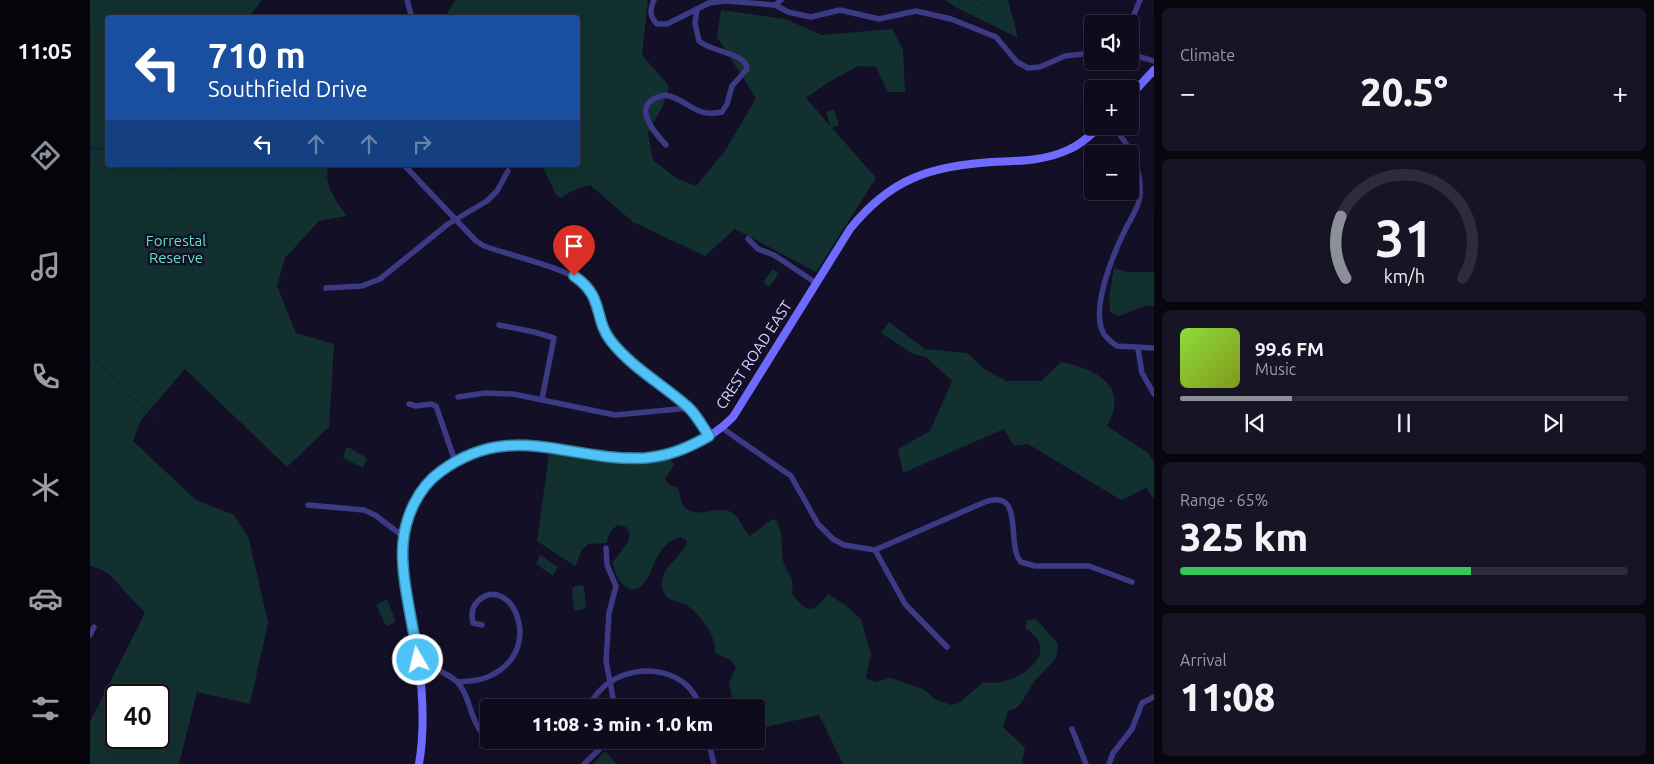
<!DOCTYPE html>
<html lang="en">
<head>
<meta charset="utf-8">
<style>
  :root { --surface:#0e0b1c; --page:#171425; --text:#f1f3f6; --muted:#9b9ba3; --line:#2e2b3b; --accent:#8c9099 }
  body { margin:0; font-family:Ubuntu,sans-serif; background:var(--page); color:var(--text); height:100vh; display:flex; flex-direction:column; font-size:19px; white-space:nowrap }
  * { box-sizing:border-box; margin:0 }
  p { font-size:16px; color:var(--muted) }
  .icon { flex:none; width:28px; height:28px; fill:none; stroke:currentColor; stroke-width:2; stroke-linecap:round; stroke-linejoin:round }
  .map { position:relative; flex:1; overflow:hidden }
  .sheet { display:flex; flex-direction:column; gap:8px; padding:8px; background:#08060f; width:500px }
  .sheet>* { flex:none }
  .top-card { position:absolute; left:15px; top:15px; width:475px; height:152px; border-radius:5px; box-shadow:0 5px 20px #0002,0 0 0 1px var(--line); background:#1a4fa0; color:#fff; overflow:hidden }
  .fabs { position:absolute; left:994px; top:15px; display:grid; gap:10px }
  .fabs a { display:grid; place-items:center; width:55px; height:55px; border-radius:5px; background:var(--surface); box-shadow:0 5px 20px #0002,0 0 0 1px var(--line); font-size:25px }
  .speed { position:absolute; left:15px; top:684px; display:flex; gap:10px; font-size:25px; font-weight:700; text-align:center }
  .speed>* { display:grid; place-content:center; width:65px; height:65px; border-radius:50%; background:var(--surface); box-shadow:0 5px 20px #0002,0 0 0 1px var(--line); line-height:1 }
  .speed .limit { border:2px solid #111; border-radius:8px; background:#fff; color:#111 }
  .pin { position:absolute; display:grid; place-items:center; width:42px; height:42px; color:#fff; margin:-51px -21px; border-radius:50% 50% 50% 0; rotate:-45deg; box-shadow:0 0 5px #0007 }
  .pin .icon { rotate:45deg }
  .me { position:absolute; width:55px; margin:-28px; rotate:352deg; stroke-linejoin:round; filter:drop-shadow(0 0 4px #0008) }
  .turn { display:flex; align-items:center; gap:18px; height:105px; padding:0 20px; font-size:22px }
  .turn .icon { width:65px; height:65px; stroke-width:2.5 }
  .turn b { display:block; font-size:35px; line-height:42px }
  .lanes { display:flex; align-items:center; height:48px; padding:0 20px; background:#0003; justify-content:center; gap:25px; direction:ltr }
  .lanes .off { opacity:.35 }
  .big { font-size:38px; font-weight:800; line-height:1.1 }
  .sheet .card { flex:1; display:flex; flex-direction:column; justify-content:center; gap:8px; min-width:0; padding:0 18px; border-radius:8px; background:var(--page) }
  .sheet .dial { align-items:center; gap:0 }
  .dial svg { height:130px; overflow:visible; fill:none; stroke:var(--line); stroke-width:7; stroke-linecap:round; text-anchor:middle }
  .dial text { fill:var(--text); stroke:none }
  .song { display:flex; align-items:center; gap:15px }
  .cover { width:60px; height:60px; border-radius:8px; background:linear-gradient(135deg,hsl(90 70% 55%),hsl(70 70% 35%)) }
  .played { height:5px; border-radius:2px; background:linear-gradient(90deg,var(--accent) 25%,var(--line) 25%) }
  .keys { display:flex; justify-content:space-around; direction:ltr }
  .heat { display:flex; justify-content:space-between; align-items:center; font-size:28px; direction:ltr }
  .charge { height:8px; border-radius:4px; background:linear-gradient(90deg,#34c759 65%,var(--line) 0) }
  .trip { position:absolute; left:390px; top:699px; width:285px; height:50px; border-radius:5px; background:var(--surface); box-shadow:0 5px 20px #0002,0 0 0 1px var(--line); font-weight:800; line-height:50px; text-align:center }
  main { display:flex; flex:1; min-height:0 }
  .menu { display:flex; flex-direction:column; width:90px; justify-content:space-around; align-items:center; background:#06040b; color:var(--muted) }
  .menu .icon { width:35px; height:35px }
  .menu .active { color:var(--accent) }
  .menu b { font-size:22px; color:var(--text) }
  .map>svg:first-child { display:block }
  .green { fill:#12302f; fill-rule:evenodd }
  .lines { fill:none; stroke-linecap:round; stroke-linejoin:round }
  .stream { stroke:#0a1f44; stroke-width:1 }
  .street { stroke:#3d3a85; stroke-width:5.5 }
  .secondary { stroke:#6f6bff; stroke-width:8 }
  .route-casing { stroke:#337fa1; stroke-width:12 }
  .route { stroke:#4fc3f7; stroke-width:9 }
  .labels { text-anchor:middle; stroke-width:5; stroke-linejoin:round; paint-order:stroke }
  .park-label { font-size:15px; fill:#5fe0c0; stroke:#130f26 }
  .street-label { font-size:15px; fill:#d9d4ff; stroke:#130f26 }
</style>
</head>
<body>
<main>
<nav class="menu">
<b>11:05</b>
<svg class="icon active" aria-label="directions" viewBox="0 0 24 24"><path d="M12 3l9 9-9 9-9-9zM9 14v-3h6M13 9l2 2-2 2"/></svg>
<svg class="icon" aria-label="music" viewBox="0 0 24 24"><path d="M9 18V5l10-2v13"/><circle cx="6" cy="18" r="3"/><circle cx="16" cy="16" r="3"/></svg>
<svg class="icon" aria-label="phone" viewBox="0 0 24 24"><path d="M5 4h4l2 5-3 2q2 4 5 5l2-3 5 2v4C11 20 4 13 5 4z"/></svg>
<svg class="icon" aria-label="climate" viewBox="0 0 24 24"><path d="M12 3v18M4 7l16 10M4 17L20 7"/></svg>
<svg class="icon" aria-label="car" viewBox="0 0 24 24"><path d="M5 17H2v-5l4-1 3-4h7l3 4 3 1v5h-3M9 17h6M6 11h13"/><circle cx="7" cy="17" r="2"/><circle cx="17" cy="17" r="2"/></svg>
<svg class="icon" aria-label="filters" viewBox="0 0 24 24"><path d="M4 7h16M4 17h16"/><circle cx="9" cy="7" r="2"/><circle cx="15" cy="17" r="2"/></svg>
</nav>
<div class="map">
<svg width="1064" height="764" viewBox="0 0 1064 764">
  <rect width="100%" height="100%" fill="#130f26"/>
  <g class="green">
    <path d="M0,0H172L159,17L18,18V165H239C232,182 247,203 257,216L229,221L195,258L187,286L206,333L244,344L239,427L197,467L95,369L51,420L43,441L106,500L144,515L159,539L178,623L160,704L107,692L89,764H0V722L55,613L18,573L0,565ZM26,695H69V738H26Z"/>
    <path d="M365,0H558L552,55L579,86L573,106L558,133L563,160L586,178L606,186L635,151L666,98L627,37L631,10L695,19L732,35L802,29L813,50L815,92H798L786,67L768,66L737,83L716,98L741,127L736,112L744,110L749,125L742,128L786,178L726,272L645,229L615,256L543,222L500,185L482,191L471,198L466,195L452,165H488V18H354Z"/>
    <path d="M855,0H918L928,38L865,7Z"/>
    <path d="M1024,268L1037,272H1064V306H1055L1029,316L1020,312L1019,298Z"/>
    <path d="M683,269L689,274L679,287L673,282Z"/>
    <path d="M799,322L835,349L877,353L893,368L916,381H951L971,362C1006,369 1040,385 1017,426L1058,453L1064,462V499L1056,488L1031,500L938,444L924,446L914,429L813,473L808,449L840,431L862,381L836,357L823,354L791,333Z"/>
    <path d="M256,448H260L277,458L273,468L253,458Z"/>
    <path d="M459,454L539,461L579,459L585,464L575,478L579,485L587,487C591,493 590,500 593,505C604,521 626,505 641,512C651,517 652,529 660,536L682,519L687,521C694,534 690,551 694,564C700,579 704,575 702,594C717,614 724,613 738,594L755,605L771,619L781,654L776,678L785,682L801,678L833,689L845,699L861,705L869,703L892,683C898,682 905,684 911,682C938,676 970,650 935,628L937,620L946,619L968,644L966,658L944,682L931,703L925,709L918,711L913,727L935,748L932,762L934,764H753L729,715L666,729V708L643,703L639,682L646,667L640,660L625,653C627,638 612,617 599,607C593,602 584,602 578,598C574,595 572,588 572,584C572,565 593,557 597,541L590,537C566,545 567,564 555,582C540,602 524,577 523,562L538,542L540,534L536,527L527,525L521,531L516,543L498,544L492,550L485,566L447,541Z"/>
    <path d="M450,555L468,567L463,576L446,564Z"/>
    <path d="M491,585L494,587L496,608L487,611L484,609L482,589L485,586Z"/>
    <path d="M295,600L298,601L305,620L304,623L296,626L286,605Z"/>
    <path d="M515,751L527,764H503Z"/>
  </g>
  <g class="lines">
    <g class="stream">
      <path d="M887,0L916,22"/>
      <path d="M0,148L18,150"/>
      <path d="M73,165L89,172"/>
      <path d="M0,356L15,368L36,393L68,418"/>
    </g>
    <g class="street">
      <path d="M317,0L322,18"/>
      <path d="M564,0C560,9 559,16 567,24H577L619,3L636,1L685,5L698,12L721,17L750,10L789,19L826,11L861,19L906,37L927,62L938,68L950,67L975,56L1002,53"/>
      <path d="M685,5L691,0"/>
      <path d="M1040,24L1050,0"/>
      <path d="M1040,54L1064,61"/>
      <path d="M1023,126C1040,146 1052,170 1050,196C1049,207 1041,218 1036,228C1024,252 1002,304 1012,330C1014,337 1021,342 1027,346L1064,348"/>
      <path d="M576,145C561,129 539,102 576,95C599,100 604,118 632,112L637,104L642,86L657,69C657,53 621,52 609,41L605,23L607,9"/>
      <path d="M314,165L386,241L394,246C419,255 471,267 491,281C511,297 506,323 521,341C551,378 594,396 619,436"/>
      <path d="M658,239L668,249L684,255L726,283"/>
      <path d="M236,288L272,286L290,279L358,224L397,201L407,191L418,171"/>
      <path d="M409,325L444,332L464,338L452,399"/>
      <path d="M1048,349L1052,373L1064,394"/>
      <path d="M368,397L395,393L423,394L525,415L599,408"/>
      <path d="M319,404L326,406L341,404L346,406L365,461"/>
      <path d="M632,428L701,476L728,524L743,539L754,545L785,550L895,502C936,488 915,544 931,562L945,566H999L1042,582"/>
      <path d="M218,505L274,510L285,515L314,537"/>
      <path d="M516,548L517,565L526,586L519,613L516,661L525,708"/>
      <path d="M785,550L815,604L857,647"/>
      <path d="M0,635L4,627"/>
      <path d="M328,660C340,667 361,674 369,684C382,699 380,728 399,738"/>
      <path d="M368,682C379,681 392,681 402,675C457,647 419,572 388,601C382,607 381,615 383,623L392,625"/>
      <path d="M497,708C504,698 510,688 520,682C550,662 600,669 610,708"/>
      <path d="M982,729L996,764"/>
      <path d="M405,740L422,744L453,740"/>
      <path d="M618,740L624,764"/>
      <path d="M494,764L519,740"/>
      <path d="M1019,764L1023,753L1042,729L1052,703L1064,697"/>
    </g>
    <g class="secondary">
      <path d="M1040,96L1064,70"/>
      <path d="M329,764C335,729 333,693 328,658C322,608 302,554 324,506C332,488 342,477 357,466C417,421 489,463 556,458C589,455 620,440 643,417L760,229C800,179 840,166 902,162C930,161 955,161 980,149C992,144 1001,134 1011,126"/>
    </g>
  </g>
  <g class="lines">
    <g class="route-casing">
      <path id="route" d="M328,660C324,627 310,576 313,544C315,517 328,488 350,472C421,419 478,462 555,458C579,456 598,448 619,436C613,427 607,416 599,408C574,385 543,369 521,341C503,318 515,297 484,276"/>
    </g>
    <use href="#route" class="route"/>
  </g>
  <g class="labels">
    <g class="park-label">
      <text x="86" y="246">Forrestal<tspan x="86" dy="17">Reserve</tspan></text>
    </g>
    <g class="street-label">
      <text transform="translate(664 355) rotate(-57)" y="5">CREST ROAD EAST</text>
    </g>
  </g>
</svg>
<div class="fabs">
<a><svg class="icon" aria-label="sound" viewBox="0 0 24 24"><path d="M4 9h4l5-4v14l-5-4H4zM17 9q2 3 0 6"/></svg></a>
<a>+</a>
<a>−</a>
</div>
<div class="speed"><div class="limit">40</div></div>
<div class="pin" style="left:484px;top:276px;background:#d93025"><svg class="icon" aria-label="arrive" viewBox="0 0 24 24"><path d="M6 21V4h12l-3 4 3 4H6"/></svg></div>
<svg class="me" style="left:328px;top:660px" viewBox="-20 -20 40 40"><circle r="17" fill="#4fc3f7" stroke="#fff" stroke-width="3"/><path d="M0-11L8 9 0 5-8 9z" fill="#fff"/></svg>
<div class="trip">11:08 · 3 min · 1.0 km</div>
<div class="top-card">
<div class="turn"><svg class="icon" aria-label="left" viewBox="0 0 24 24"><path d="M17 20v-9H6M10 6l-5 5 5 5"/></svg><div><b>710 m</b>Southfield Drive</div></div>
<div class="lanes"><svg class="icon" aria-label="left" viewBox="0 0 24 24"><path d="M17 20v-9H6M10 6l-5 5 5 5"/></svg><svg class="icon off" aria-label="ahead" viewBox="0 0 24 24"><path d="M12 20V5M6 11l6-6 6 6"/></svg><svg class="icon off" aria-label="ahead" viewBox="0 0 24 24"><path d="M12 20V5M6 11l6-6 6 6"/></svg><svg class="icon off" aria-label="right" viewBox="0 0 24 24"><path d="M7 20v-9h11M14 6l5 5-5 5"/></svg></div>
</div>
</div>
<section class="sheet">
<div class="card"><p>Climate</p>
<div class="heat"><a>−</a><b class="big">20.5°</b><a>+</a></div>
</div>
<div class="card dial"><svg viewBox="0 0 100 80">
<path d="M14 69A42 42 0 1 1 86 69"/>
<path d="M14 69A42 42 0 0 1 11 31" stroke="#8c9099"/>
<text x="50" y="56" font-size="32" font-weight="700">31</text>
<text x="50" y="72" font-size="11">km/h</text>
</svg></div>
<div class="card">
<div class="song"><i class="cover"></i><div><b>99.6 FM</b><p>Music</p></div></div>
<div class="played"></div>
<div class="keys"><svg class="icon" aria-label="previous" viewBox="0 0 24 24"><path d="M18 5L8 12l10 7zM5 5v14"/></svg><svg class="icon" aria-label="pause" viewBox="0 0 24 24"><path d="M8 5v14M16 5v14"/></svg><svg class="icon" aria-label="next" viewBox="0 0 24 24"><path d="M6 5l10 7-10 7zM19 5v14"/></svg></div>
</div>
<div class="card"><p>Range · 65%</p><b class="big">325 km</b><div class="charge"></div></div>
<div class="card"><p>Arrival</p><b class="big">11:08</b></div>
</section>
</main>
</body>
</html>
